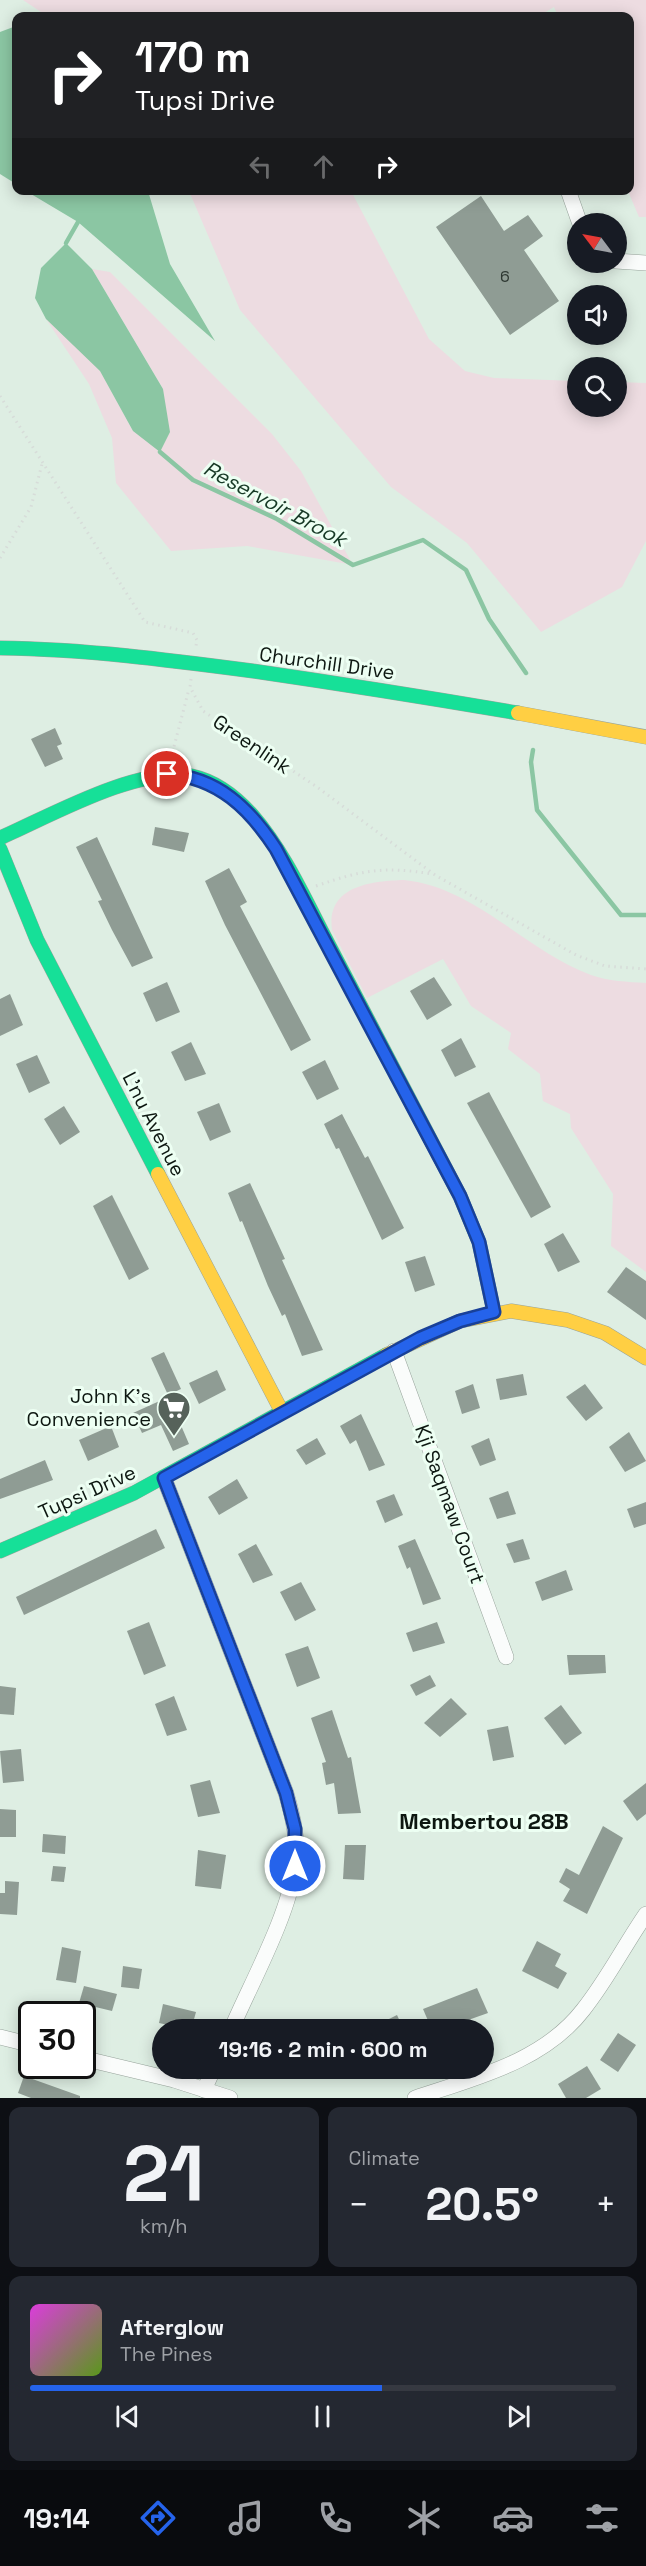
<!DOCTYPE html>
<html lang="en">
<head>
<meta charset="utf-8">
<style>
  :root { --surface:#171b24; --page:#242831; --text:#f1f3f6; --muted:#9ea1a6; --line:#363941; --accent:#2563eb }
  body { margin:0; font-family:"Space Grotesk",sans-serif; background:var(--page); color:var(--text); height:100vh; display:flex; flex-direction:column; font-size:22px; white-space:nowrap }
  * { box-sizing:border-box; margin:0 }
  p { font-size:20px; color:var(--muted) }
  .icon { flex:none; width:33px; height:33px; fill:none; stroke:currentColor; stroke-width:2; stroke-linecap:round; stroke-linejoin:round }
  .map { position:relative; height:2098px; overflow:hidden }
  .drawer { display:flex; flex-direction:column; gap:9px; padding:9px; background:#0d0f14; flex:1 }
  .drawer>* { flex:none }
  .hud { position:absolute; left:12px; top:12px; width:622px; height:183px; border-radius:12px; box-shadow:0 3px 15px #0003; background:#202124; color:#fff; overflow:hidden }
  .needle { width:39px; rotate:302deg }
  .tools { position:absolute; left:567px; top:213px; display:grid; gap:12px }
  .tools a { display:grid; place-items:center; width:60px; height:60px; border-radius:50%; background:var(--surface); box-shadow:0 3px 15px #0003; font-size:30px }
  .speed { position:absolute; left:18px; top:2001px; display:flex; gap:12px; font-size:30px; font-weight:700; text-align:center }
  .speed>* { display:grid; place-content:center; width:78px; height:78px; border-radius:50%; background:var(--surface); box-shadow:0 3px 15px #0003; line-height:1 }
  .speed .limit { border:3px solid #111; border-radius:9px; background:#fff; color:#111 }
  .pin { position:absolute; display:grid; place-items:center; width:51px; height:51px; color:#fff; margin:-26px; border:3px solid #fff; border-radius:50%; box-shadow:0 2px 6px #0007 }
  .me { position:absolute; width:66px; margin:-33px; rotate:0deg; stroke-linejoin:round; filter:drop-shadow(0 0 4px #0008) }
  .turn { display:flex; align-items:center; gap:21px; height:126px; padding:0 24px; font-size:27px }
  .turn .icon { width:78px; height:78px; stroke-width:2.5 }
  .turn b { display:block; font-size:42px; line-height:51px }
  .lanes { display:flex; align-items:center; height:57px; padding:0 24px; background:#0003; justify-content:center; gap:30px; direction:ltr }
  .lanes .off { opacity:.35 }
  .big { font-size:45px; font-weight:800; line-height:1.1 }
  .drawer .widget { flex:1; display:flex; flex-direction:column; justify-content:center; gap:9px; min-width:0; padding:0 21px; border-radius:12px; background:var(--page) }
  .drawer .dial { align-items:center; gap:0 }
  .dial b { font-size:78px; line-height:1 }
  .song { display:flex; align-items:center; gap:18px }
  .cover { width:72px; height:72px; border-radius:9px; background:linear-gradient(135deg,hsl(300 70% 55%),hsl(90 70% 35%)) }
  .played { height:6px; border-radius:3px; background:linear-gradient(90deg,var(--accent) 60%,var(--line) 60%) }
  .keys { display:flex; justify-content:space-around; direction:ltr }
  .heat { display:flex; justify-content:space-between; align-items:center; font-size:33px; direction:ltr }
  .drawer .tiles { flex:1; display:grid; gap:9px; grid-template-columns:1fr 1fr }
  .widget:last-child { grid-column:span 2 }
  .trip { position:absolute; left:152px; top:2019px; width:342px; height:60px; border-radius:30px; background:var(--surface); box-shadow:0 3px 15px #0003; font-weight:800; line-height:60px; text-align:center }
  .dock { display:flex; height:96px; justify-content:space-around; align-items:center; background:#090b0e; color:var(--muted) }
  .dock .icon { width:42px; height:42px }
  .dock .current { color:var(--accent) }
  .dock b { font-size:27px; color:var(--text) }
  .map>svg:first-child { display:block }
  .green { fill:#eddce1 }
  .water { fill:#8bc6a3 }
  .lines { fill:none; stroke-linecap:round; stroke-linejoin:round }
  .stream { stroke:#8bc6a3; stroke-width:4.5 }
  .building { fill:#8f9c94 }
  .street-casing { stroke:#98a49c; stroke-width:16 }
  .fast-casing { stroke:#98a49c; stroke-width:15 }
  .slow-casing { stroke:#98a49c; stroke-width:15 }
  .path { stroke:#d7dcd9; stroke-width:3; stroke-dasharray:1.5 4.5; stroke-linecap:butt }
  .street { stroke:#fafcfb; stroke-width:15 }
  .fast { stroke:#16e098; stroke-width:14 }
  .slow { stroke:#ffcf43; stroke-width:14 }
  .route-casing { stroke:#184099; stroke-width:15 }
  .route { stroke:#2563eb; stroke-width:10 }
  .labels { text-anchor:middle; stroke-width:6; stroke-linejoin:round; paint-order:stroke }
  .number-label { font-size:16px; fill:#2e3832 }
  .street-label { font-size:20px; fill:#0d1711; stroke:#edfff3 }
  .poi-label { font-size:20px; fill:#0d1711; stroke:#edfff3; text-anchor:end }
  .water-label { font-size:21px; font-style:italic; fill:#173926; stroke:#edfff3 }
  .quarter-label { font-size:22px; font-weight:bold; fill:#0d1711; stroke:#edfff3 }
</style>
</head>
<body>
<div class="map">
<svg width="646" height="2098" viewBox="0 0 646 2098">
  <rect width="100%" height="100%" fill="#deeee3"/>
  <g class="green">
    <path d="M23,0H646V217H639L628,191L630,16H558L554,7L539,16H47Z"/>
    <path d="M189,191H351L429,339L465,371L494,378L577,381L578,406H616L617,382L646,383V541L622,587L541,632L467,543L391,487L240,310Z"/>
    <path d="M92,269L110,272L272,434L301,471L353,565L247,546L171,551L116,483L112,438L89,384L46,319L100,370L133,431L163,389Z"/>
    <path d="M404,880C475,887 526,951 591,975C608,981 628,982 646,983V1272L611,1246L613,1194L571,1128L570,1114L543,1101L540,1074L508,1049L511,1033L471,1006L443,959L367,998L332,930C326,886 371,881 404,880Z"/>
  </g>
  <g class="water">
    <path d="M16,26V184L0,174V32Z"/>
    <path d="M26,191H148L170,264L215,341L78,222Z"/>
    <path d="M66,243L92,269L163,389L170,432L160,452L133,431L100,371L46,319L35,298L41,268Z"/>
  </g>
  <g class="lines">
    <g class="stream">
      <path d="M66,243L78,222"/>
      <path d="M160,452L193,480L277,519L353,565L423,540L466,570L489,619L526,673"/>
      <path d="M533,750L531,762L537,810L621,915H646"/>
    </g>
  </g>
  <g class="building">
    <path d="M481,196L504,231L528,215L543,236L524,250L559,301L510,335L436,227Z"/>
    <path d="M55,728L62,744L57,746L63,759L45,767L31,739Z"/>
    <path d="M155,827L189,833L184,852L152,845Z"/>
    <path d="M97,837L153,958L132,967L112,930L98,901L102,900L76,847Z"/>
    <path d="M229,868L247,902L240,906L311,1040L291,1051L225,925L205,881Z"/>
    <path d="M434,977L452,1005L427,1020L410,991Z"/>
    <path d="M167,982L180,1012L156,1022L143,993Z"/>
    <path d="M10,994L23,1025L0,1036V999Z"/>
    <path d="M461,1038L476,1067L455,1077L441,1050Z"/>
    <path d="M191,1042L206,1074L185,1081L171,1052Z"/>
    <path d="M37,1055L50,1083L29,1093L16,1064Z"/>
    <path d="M325,1060L339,1089L317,1100L302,1072Z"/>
    <path d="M489,1092L551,1207L531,1218L467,1103Z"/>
    <path d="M219,1103L231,1132L210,1141L197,1112Z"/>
    <path d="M64,1106L80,1132L60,1145L44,1119Z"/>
    <path d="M342,1114L365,1158L368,1156L404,1228L382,1240L339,1148L336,1149L324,1124Z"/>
    <path d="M250,1183L285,1259L282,1260L323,1350L302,1356L285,1314L282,1316L268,1286L242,1221L240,1222L228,1193Z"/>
    <path d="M112,1195L149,1269L129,1280L93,1206Z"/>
    <path d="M563,1233L580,1262L558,1272L544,1244Z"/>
    <path d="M425,1256L435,1285L415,1292L405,1262Z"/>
    <path d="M626,1267L646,1281V1320L607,1292Z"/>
    <path d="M164,1352L181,1389L168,1395L151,1358Z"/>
    <path d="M217,1370L226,1390L199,1404L189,1383Z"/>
    <path d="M523,1374L527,1395L500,1400L496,1379Z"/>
    <path d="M473,1384L480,1408L462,1414L455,1391Z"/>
    <path d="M585,1384L603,1408L586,1421L566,1397Z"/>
    <path d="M164,1399L175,1424L180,1423L189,1444L173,1451L161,1425L142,1433L133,1413Z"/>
    <path d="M361,1414L385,1465L369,1471L356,1440L350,1444L340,1426Z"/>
    <path d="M111,1426L119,1447L88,1461L79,1440Z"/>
    <path d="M629,1432L646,1461L625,1472L609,1447Z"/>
    <path d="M317,1438L326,1454L306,1465L296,1450Z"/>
    <path d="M489,1438L496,1460L480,1466L471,1446Z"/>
    <path d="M45,1460L53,1480L0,1499V1479Z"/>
    <path d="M237,1479L248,1498L219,1515L208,1497Z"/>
    <path d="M508,1491L516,1514L497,1519L489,1498Z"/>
    <path d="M394,1494L403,1515L385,1523L376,1501Z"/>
    <path d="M646,1502V1524L634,1528L627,1509Z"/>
    <path d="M156,1529L165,1548L24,1615L16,1597Z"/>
    <path d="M415,1539L441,1599L423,1605L410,1567L407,1569L398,1546Z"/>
    <path d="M523,1539L530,1559L514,1563L506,1544Z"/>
    <path d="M256,1544L273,1575L253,1583L238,1554Z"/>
    <path d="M566,1570L573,1590L542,1601L535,1582Z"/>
    <path d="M301,1582L316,1610L295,1621L280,1592Z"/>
    <path d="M149,1622L166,1666L144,1675L127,1631Z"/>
    <path d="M437,1622L445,1643L413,1652L406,1633Z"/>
    <path d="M308,1646L320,1678L297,1687L285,1654Z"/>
    <path d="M567,1655H605L606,1673L569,1675Z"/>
    <path d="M430,1675L436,1686L416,1696L410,1685Z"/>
    <path d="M0,1686L16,1688L14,1715L0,1714Z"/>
    <path d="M174,1696L187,1730L167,1736L155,1704Z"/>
    <path d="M451,1698L467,1714L440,1737L424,1723Z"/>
    <path d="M561,1705L582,1733L565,1745L544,1718Z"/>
    <path d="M332,1710L348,1758L351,1757L361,1813L338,1814L334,1783L326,1785L322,1763L326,1762L311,1718Z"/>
    <path d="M508,1726L514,1757L493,1761L487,1730Z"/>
    <path d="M21,1749L24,1781L3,1783L0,1751Z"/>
    <path d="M210,1780L220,1813L198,1817L190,1785Z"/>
    <path d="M646,1783V1814L637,1821L623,1801Z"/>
    <path d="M0,1809L16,1810V1837H0Z"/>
    <path d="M603,1826L623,1838L587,1914L563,1901L570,1889L559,1882L566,1868L579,1875Z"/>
    <path d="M43,1834L66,1836L65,1854L42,1852Z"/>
    <path d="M345,1845H366L364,1880L343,1879Z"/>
    <path d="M198,1850L226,1855L221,1889L195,1886Z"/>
    <path d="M53,1866L66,1867L64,1882L51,1881Z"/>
    <path d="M5,1881L19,1882L17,1915L0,1914V1893H5Z"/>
    <path d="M537,1941L561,1954L555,1966L567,1973L558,1989L522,1971Z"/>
    <path d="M62,1947L81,1951L76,1983L56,1980Z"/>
    <path d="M123,1966L142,1969L139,1989L121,1987Z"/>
    <path d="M84,1986L117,1994L112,2011L79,2003Z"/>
    <path d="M477,1988L488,2013L440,2030H432L423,2009Z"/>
    <path d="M163,2004L196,2012L191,2030L159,2023Z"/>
    <path d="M397,2015L404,2030H367Z"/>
    <path d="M618,2033L636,2045L618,2072L600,2060Z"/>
    <path d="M587,2066L601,2089L586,2098H566L558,2084Z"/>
    <path d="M24,2076L80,2096V2098H31L18,2093Z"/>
  </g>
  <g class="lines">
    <g class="street-casing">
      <g id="street">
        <path d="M568,190L580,224"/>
        <path d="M616,261L646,263"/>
        <path d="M394,1351L506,1657"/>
        <path d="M164,1478L286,1793C293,1817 299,1842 295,1866C289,1915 251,1983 231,2030"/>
        <path d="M0,2037L32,2045"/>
        <path d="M82,2058L174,2080L230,2098"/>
        <path d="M204,2090L214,2068"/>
        <path d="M415,2098C474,2078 543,2062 583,2010C607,1980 624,1946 646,1914"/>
      </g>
    </g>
    <g class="fast-casing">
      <g id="fast">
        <path d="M0,648C85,649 169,660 253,671C342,684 430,698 518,713"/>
        <path d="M0,838C50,816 138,766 192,776C215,781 236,797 252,815C287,855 309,909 334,955C376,1036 418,1116 460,1196L479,1242L494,1312"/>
        <path d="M0,849L37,940L158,1174"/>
        <path d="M0,1551L134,1493L386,1355"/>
      </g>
    </g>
    <g class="slow-casing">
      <g id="slow">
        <path d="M518,713L646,737"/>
        <path d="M158,1174L282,1412"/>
        <path d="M386,1355L460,1321L511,1311L567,1320L605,1333L646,1358"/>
      </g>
    </g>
    <g class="path">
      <path d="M0,396L145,622L193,633L197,640L196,646"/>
      <path d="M0,558L31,507L42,464"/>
      <path d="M191,679L190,687L203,711L317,787L435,875L576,955L605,966L646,969"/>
      <path d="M171,758L189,689"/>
      <path d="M316,886C362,870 384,866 432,874"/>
    </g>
    <use href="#street" class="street"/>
    <use href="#fast" class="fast"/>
    <use href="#slow" class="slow"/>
  </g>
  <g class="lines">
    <g class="route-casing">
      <path id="route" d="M167,774C218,777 250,809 276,849L460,1196L479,1242L494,1312L460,1321L420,1338L164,1478L286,1793L295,1829V1866"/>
    </g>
    <use href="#route" class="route"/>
  </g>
  <defs>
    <g id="supermarket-pin" transform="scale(1.725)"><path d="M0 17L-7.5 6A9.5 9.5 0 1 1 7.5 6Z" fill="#56625a" stroke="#edfff3"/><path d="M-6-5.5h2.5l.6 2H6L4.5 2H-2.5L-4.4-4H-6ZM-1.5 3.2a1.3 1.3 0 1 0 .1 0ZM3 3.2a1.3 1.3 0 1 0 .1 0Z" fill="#fff"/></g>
  </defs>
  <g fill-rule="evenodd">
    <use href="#supermarket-pin" x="174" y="1408"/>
  </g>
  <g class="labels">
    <g class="number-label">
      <text x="505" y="282">6</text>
    </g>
    <g class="street-label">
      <text transform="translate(327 663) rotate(8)" y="7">Churchill Drive</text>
      <text transform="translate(252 744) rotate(34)" y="7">Greenlink</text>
      <text transform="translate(154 1124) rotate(63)" y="7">L'nu Avenue</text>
      <text transform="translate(87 1492) rotate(-24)" y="7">Tupsi Drive</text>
      <text transform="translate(450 1504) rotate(70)" y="7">Kji Saqmaw Court</text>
    </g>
    <g class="poi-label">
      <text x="151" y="1403">John K's<tspan x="151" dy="23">Convenience</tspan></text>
    </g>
    <g class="water-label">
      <text transform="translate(275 504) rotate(28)" y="7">Reservoir Brook</text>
    </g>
    <g class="quarter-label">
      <text x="484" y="1829">Membertou 28B</text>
    </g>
  </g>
</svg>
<div class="tools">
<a><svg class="needle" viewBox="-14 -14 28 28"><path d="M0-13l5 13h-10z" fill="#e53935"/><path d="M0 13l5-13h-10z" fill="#9ea1a6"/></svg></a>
<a><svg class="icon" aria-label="sound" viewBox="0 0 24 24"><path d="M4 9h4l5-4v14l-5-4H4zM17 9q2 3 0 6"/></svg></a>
<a><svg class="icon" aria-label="search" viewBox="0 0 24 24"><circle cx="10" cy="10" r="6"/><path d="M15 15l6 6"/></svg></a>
</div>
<div class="speed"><div class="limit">30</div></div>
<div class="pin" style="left:167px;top:774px;background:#d93025"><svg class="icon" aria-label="arrive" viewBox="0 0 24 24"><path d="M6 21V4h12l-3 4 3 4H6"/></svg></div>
<svg class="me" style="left:295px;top:1866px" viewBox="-20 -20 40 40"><circle r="17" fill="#2563eb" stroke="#fff" stroke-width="3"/><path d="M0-11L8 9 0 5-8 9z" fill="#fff"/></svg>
<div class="trip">19:16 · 2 min · 600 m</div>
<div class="hud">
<div class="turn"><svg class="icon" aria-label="right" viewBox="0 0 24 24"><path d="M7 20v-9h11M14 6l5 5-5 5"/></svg><div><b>170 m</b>Tupsi Drive</div></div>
<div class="lanes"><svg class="icon off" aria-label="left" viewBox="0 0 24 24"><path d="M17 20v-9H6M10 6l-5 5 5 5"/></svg><svg class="icon off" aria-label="ahead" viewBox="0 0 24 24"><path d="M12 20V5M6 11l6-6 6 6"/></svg><svg class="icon" aria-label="right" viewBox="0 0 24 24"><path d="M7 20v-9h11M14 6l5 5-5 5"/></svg></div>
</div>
</div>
<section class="drawer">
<div class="tiles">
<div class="widget dial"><b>21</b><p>km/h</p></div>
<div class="widget"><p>Climate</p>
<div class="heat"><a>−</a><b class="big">20.5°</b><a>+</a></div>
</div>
<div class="widget">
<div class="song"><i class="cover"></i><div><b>Afterglow</b><p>The Pines</p></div></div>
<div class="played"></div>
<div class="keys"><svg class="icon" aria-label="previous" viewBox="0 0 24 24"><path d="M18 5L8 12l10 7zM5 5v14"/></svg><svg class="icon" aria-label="pause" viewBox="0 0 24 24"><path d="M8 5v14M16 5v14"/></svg><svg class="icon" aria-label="next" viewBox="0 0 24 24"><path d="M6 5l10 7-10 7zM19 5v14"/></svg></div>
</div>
</div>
</section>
<nav class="dock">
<b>19:14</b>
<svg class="icon current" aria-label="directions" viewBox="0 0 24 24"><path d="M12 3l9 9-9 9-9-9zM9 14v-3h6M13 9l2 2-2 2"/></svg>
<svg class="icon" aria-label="music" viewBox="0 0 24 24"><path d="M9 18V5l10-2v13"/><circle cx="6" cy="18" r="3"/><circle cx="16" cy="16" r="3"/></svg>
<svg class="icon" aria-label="phone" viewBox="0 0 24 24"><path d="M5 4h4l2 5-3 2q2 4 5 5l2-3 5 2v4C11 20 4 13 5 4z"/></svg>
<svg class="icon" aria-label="climate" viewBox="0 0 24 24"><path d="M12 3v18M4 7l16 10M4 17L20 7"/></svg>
<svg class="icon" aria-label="car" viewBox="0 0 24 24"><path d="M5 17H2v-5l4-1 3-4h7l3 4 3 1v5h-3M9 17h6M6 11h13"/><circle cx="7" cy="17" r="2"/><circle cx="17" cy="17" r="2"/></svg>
<svg class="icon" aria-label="filters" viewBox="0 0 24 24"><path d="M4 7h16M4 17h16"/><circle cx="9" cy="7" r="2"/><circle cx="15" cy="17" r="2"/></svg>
</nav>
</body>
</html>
